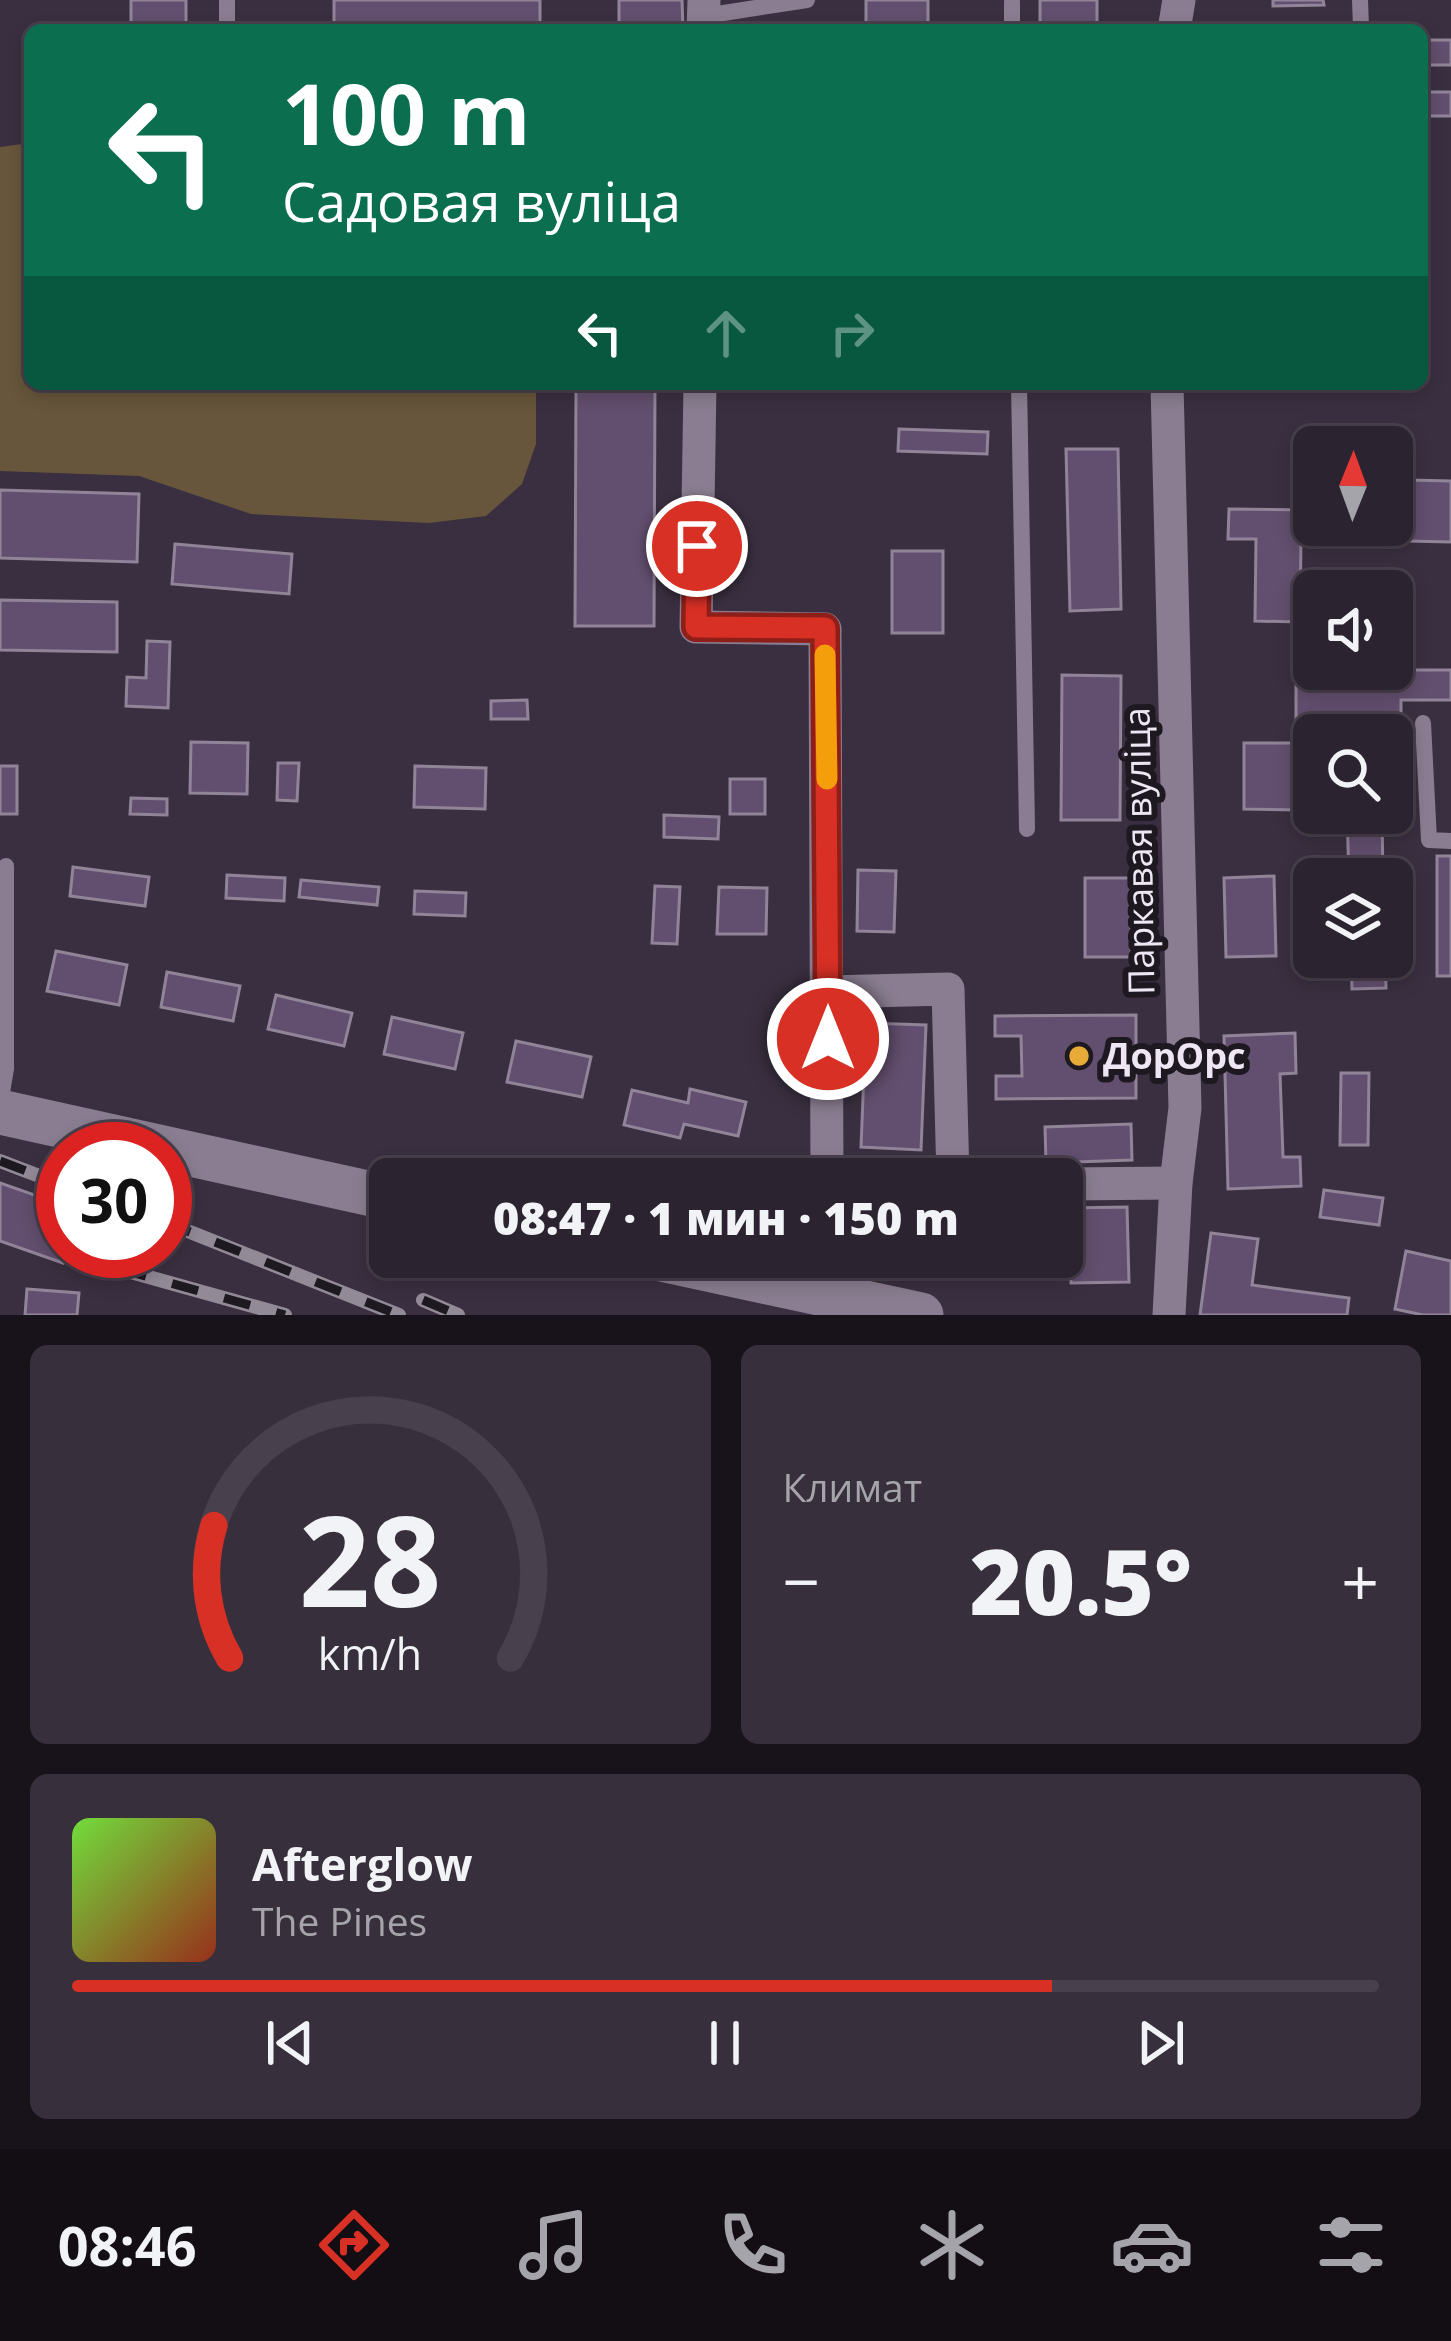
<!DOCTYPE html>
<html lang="ru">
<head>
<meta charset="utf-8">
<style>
  :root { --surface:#2c2330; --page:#382f3c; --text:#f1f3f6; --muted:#a6a4ab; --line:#48404c; --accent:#d93025 }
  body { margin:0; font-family:"Open Sans",sans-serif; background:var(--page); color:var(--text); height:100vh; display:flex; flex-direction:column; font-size:45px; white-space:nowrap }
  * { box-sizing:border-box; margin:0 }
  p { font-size:39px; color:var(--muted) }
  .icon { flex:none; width:66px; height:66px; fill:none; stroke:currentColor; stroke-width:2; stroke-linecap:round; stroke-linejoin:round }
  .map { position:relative; height:1315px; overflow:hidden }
  .details { display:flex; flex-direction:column; gap:30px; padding:30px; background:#18131a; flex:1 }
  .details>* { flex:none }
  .guide { position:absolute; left:24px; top:24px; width:1404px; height:366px; border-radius:18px; box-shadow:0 6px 18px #0003,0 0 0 3px var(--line); background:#0b6e4f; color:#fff; overflow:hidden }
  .needle { width:78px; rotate:1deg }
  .controls { position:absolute; left:1293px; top:426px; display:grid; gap:24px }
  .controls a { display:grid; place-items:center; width:120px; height:120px; border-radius:18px; background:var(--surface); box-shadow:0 6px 18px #0003,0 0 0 3px var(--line); font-size:60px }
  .speed { position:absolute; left:36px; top:1122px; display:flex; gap:24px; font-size:60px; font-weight:700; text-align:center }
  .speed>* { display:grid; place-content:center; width:156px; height:156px; border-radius:50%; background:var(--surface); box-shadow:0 6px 18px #0003,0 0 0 3px var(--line); line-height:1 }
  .speed .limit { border:18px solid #d22; background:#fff; color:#111 }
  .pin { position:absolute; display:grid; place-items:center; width:102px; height:102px; color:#fff; margin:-51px; border:6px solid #fff; border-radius:50%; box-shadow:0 3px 12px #0007 }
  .me { position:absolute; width:132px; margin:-66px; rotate:0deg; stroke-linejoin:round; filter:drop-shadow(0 0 9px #0008) }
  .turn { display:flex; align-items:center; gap:42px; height:252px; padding:0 60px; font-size:54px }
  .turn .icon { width:156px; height:156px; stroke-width:2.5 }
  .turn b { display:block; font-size:84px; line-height:102px }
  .lanes { display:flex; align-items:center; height:114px; padding:0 60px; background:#0003; justify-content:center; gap:60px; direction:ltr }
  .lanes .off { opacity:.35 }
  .big { font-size:90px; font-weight:800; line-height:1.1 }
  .details .card { flex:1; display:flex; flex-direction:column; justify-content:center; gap:18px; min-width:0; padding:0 42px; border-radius:18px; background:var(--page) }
  .details .dial { align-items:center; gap:0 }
  .dial svg { height:312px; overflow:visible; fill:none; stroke:var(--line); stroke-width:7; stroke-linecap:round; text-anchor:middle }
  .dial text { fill:var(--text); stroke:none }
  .song { display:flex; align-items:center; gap:36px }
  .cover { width:144px; height:144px; border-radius:18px; background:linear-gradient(135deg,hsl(100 70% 55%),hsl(10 70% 35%)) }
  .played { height:12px; border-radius:6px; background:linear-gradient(90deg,var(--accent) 75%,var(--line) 75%) }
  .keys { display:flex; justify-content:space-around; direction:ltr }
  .heat { display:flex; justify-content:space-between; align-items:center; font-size:66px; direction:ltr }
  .details .tiles { flex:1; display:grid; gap:30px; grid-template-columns:1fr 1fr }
  .card:last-child { grid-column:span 2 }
  .trip { position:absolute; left:369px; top:1158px; width:714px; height:120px; border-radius:18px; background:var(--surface); box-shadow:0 6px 18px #0003,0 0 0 3px var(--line); font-weight:800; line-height:120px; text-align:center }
  .tabs { display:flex; height:192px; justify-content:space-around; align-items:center; background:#120e13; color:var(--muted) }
  .tabs .icon { width:84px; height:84px }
  .tabs .selected { color:var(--accent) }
  .tabs b { font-size:54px; color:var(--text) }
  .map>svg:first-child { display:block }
  .green { fill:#67563b }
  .building { fill:#624e6e; stroke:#918499; stroke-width:3 }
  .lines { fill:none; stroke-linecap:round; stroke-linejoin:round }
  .service { stroke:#8a7d91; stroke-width:16 }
  .minor { stroke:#8a7d91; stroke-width:33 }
  .secondary { stroke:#8a7d91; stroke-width:45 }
  .rail-casing { stroke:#938a98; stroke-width:14 }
  .rail { stroke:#1e1921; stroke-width:9; stroke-dasharray:27; stroke-linecap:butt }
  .route-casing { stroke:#8d1f18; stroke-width:30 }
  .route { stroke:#d93025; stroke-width:21 }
  .slow { stroke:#f59e0b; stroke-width:21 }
  .poi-dot { fill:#e9ab38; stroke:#1e1921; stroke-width:4.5 }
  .labels { text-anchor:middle; stroke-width:12; stroke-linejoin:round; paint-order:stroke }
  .street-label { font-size:36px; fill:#eee7f3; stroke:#1e1921 }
  .poi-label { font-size:36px; font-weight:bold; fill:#eee7f3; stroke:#1e1921; text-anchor:start }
</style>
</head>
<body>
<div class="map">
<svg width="1451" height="1315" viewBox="0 0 1451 1315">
  <rect width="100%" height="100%" fill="#3a2f40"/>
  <path class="green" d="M30,143V384H536V444L522,484L486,516L429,523L251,514L139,476L0,471V147Z"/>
  <g class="building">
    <rect x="131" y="0" width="55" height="30"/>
    <rect x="334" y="0" width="206" height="26"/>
    <path d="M619,0H682L683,30H619Z"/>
    <rect x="866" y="0" width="62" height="30"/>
    <rect x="1040" y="0" width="57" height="30"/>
    <path d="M1273,0H1323L1324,5L1273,6Z"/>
    <rect x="1422" y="40" width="29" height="25"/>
    <rect x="1422" y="92" width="29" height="24"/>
    <path d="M576,384H655L654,626H575Z"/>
    <path d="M899,429L988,432L987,454L898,451Z"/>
    <path d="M1066,449H1118L1121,609L1070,611Z"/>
    <path d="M1410,480L1451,481V542L1408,541Z"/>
    <path d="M0,490L139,494L137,562L0,558Z"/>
    <path d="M1229,509L1314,510V525H1356V538L1301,537L1300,622L1255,621L1256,539H1228Z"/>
    <path d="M175,544L292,554L289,594L172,584Z"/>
    <rect x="892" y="551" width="51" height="82"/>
    <path d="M0,600L117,602V652L0,650Z"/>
    <path d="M147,641L170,642L168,708L126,706L127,677L146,678Z"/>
    <path d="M1296,670H1451V700H1401V730L1296,729Z"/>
    <path d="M1062,675L1121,676L1120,820H1061Z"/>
    <path d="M527,700L528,719H491V701Z"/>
    <path d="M191,742L248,743L247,794L190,793Z"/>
    <path d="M1244,743H1298V810L1244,809Z"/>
    <path d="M278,763H299L297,801L277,800Z"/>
    <rect x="0" y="766" width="17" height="48"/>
    <path d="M415,766L486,768L485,809L414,807Z"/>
    <rect x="730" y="779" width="35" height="35"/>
    <path d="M131,798L167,799V815L130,814Z"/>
    <path d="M1347,813H1382L1383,879H1349Z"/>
    <path d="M664,815L719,817L718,839L664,837Z"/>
    <rect x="1437" y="856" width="14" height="120"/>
    <path d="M73,867L149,877L145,906L70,896Z"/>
    <path d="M858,870L896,871L894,932L857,931Z"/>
    <path d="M227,875L285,878L284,901L226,898Z"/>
    <path d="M1274,876L1276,956L1226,957L1224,878Z"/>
    <rect x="1085" y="878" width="46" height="79"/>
    <path d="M301,880L379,887L377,905L299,897Z"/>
    <path d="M655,886L680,887L677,944L652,943Z"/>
    <path d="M719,887L767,888L766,934H717Z"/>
    <path d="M415,891L466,893L465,916L414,914Z"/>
    <path d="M56,951L127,965L119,1005L47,991Z"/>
    <path d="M1351,957H1385L1386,988L1352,989Z"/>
    <path d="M167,972L240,986L233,1021L161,1007Z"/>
    <path d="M276,995L352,1013L344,1046L268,1029Z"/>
    <path d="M1136,1015V1098L996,1099V1076H1022L1021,1036H995V1016Z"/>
    <path d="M392,1017L463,1033L455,1069L384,1054Z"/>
    <path d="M866,1023L926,1025L921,1150L861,1147Z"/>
    <path d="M1295,1033L1296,1073L1280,1074L1283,1157H1300L1301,1186L1228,1189L1224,1036Z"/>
    <path d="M516,1041L591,1057L582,1097L507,1082Z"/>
    <path d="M1341,1073H1369L1368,1145H1340Z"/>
    <path d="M690,1089L746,1102L738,1136L684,1124L680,1138L624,1125L632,1090L688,1103Z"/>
    <path d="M1131,1124L1132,1160L1046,1163L1045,1127Z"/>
    <path d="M0,1183L63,1205V1251H67L63,1263L0,1241Z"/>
    <path d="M1324,1190L1383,1198L1379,1225L1320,1217Z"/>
    <path d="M1127,1207L1129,1282L1071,1283L1069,1208Z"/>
    <path d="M1211,1233L1258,1239L1252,1285L1349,1298L1347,1315H1200Z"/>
    <path d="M1406,1251L1451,1261V1315H1423L1395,1309Z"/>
    <path d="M873,1257H1018L1017,1279L872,1269Z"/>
    <path d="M27,1289L79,1293L77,1315H25Z"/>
  </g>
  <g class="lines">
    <g class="service">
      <path d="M1360,0L1361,28"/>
      <path d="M1012,2V30"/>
      <path d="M704,16L807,0"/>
      <path d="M227,30V0"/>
      <path d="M1019,384L1027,829"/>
      <path d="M1423,723L1429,840L1451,841"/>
      <path d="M0,1104L6,1069V866"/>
    </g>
    <g class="minor">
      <path d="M703,30L704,0"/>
      <path d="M1174,30L1179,0"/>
      <path d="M700,384L696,627L825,629L827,1179"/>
      <path d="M1167,384L1185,1108L1176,1183L1169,1315"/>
      <path d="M828,992L948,989L953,1179"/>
      <path d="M1062,1184L1176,1183"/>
      <path d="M826,1257L828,1297"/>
    </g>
    <g class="secondary">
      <path d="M0,1112L390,1198"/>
      <path d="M652,1257L921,1315"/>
    </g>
    <g class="rail-casing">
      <g id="rail">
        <path d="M0,1161L63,1185"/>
        <path d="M165,1222L399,1315"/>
        <path d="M120,1269L285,1315"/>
        <path d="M423,1300L458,1315"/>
      </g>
    </g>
    <use href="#rail" class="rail"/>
  </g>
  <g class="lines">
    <g class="route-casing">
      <path id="route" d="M697,546L696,627L825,628L828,1039"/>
    </g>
    <use href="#route" class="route"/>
    <path class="slow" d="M825,655L827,779"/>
  </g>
  <circle class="poi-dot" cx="1079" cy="1056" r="12"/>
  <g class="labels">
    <g class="street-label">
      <text transform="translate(1139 851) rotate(-91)" y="13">Паркавая вуліца</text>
    </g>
    <g class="poi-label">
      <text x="1103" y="1069">ДорОрс</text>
    </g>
  </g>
</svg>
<div class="controls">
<a><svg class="needle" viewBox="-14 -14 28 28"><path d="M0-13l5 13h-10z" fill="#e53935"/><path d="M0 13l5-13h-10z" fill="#a6a4ab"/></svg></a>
<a><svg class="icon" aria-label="sound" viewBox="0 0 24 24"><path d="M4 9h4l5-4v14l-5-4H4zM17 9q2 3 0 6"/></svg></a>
<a><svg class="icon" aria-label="search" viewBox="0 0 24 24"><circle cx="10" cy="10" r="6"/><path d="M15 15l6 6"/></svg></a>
<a><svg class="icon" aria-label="layers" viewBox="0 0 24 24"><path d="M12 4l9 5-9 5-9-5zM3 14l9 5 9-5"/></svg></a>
</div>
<div class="speed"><div class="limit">30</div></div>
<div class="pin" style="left:697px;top:546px;background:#d93025"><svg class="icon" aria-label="arrive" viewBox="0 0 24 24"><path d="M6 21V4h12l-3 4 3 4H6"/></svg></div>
<svg class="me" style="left:828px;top:1039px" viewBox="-20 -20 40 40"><circle r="17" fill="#d93025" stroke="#fff" stroke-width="3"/><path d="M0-11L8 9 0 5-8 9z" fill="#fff"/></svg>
<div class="trip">08:47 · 1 мин · 150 m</div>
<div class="guide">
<div class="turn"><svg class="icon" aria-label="left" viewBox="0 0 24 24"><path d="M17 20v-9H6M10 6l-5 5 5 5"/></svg><div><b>100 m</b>Садовая вуліца</div></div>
<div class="lanes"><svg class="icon" aria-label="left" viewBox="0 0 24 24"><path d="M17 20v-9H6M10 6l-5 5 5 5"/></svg><svg class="icon off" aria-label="ahead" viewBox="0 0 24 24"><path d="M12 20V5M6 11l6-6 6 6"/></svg><svg class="icon off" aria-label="right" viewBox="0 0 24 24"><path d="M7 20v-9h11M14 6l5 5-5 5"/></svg></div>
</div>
</div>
<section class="details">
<div class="tiles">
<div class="card dial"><svg viewBox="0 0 100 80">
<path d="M14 69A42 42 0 1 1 86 69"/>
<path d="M14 69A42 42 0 0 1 10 35" stroke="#d93025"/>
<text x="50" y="56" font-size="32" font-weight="700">28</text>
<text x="50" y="72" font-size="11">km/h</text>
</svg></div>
<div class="card"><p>Климат</p>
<div class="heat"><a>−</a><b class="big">20.5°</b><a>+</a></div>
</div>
<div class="card">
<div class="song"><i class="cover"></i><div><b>Afterglow</b><p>The Pines</p></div></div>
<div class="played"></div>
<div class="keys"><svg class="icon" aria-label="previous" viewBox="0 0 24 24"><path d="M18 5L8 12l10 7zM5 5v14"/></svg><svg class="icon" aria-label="pause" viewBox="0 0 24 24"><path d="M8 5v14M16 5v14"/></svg><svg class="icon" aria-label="next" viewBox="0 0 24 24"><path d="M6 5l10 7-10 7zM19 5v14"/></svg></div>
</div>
</div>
</section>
<nav class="tabs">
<b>08:46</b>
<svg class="icon selected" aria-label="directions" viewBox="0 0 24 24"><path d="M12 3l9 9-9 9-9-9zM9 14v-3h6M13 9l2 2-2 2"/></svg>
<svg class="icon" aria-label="music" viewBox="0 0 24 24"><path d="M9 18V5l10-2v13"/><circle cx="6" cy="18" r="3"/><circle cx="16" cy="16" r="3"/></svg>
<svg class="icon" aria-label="phone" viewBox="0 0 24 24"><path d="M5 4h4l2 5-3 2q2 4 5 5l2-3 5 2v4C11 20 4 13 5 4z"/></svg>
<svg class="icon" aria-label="climate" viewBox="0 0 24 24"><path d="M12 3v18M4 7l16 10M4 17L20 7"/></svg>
<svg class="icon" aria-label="car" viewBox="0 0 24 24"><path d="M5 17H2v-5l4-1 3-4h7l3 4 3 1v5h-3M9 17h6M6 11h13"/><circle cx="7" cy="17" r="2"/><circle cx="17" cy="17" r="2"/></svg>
<svg class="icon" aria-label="filters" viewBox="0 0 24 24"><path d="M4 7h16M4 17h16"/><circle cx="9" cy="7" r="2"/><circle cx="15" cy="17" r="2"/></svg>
</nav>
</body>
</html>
